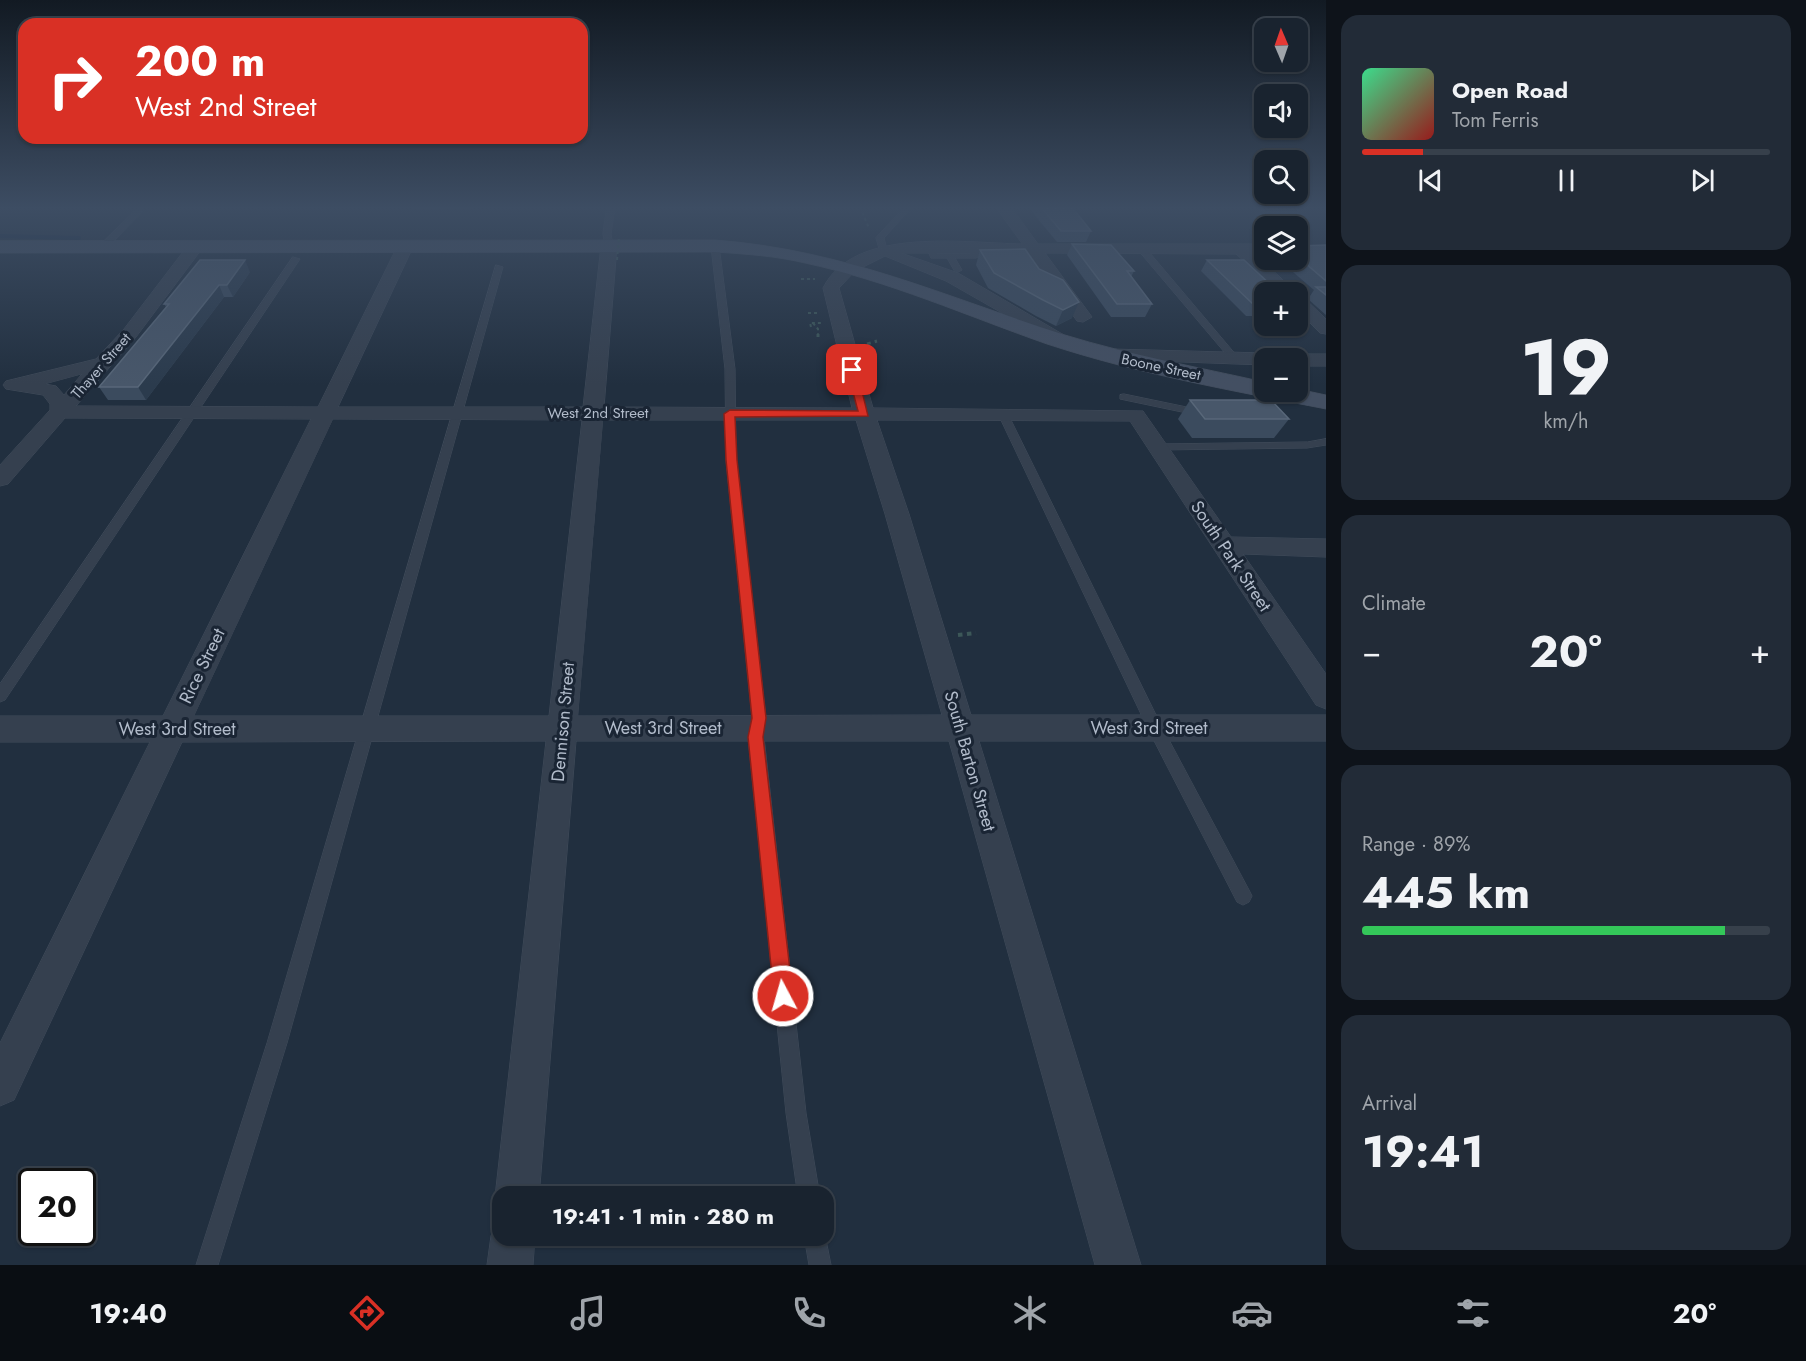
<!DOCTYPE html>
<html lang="en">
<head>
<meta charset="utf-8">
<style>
  :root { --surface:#19232f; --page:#222b37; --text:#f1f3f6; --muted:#9fa4aa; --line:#37404b; --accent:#d93025 }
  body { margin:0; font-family:Jost,sans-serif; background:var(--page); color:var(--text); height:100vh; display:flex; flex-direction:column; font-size:22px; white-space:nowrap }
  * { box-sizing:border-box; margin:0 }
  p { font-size:20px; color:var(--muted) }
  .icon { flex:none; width:33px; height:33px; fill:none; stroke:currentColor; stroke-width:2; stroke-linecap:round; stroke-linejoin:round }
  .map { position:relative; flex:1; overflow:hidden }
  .drawer { display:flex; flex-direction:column; gap:15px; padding:15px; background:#0e131a; width:480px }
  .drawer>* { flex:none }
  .hud { position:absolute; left:18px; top:18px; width:570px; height:126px; border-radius:18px; box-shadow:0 2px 4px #0004,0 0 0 2px var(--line); background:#d93025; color:#fff; overflow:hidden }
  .needle { width:39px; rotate:358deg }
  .controls { position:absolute; left:1254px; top:18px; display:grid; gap:12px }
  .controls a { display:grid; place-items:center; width:54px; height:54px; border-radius:12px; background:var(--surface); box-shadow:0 2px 4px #0004,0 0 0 2px var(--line); font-size:30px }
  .speed { position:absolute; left:18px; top:1168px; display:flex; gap:12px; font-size:30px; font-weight:700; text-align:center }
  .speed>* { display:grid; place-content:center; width:78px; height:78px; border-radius:50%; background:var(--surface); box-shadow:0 2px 4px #0004,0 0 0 2px var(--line); line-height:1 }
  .speed .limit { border:3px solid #111; border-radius:9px; background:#fff; color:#111 }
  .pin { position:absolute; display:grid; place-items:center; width:51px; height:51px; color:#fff; margin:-26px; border-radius:12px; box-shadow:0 3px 9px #0006 }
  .me { position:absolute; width:66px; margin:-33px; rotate:354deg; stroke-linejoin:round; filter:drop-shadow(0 0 4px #0008) }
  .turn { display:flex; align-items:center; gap:21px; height:126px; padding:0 18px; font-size:27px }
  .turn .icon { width:78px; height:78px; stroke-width:2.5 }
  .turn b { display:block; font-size:42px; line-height:51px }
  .big { font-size:45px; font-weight:700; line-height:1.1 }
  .drawer .tile { flex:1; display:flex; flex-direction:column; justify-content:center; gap:9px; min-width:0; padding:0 21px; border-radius:18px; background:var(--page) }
  .drawer .dial { align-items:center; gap:0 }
  .dial b { font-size:78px; line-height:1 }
  .song { display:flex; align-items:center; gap:18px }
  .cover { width:72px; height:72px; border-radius:9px; background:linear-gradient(135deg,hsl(150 70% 55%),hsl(0 70% 35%)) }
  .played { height:6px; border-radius:3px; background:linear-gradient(90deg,var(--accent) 15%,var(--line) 15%) }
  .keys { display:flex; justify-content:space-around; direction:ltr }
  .heat { display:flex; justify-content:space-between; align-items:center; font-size:33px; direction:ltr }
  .charge { height:9px; border-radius:4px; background:linear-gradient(90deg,#34c759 89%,var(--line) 0) }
  .trip { position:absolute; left:492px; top:1186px; width:342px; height:60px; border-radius:18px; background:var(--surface); box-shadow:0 2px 4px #0004,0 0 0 2px var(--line); font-weight:700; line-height:60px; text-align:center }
  .tabs { display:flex; height:96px; justify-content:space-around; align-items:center; background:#0a0e13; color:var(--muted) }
  .tabs .icon { width:42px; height:42px }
  .tabs .current { color:var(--accent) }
  .tabs b { font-size:27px; color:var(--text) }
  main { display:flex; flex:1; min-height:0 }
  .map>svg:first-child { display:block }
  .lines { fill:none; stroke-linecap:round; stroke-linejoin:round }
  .stream { stroke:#13263e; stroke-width:4 }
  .service-casing { stroke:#414c5b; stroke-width:1 }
  .minor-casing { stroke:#414c5b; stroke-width:1 }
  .secondary-casing { stroke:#414c5b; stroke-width:1 }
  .path-far2 { stroke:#3c5758; stroke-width:2; stroke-dasharray:3 3; stroke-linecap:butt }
  .path-far1 { stroke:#3c5758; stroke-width:3; stroke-dasharray:4 4; stroke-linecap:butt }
  .path { stroke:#3c5758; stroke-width:4; stroke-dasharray:4.5 4.5; stroke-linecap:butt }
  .service { fill:#35404f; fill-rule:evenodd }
  .minor { fill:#35404f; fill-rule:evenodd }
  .secondary { fill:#434f62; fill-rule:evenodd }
  .path-bridge { stroke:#3c5758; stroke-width:2; stroke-dasharray:3 3; stroke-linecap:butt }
  .wall { fill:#3b4b5e }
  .shaded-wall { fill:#2b3b4d }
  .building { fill:#48576a; stroke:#586779; stroke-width:1.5 }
  .route { fill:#d93025; stroke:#8d1f18; stroke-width:1.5 }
  .labels { text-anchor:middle; stroke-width:6; stroke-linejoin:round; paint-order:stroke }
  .far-street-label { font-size:15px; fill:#b1bbca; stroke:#1a2534 }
  .street-label { font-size:18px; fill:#b1bbca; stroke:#1a2534 }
</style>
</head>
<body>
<main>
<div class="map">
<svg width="1326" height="1265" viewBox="0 0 1326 1265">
  <rect width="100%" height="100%" fill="#212f3f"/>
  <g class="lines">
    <path class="stream" d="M0,236L79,238"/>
    <g class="service-casing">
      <g id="service">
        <path d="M139,207H147L106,249H100V245Z"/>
        <path d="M607,207H615L611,234L613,246L609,248L605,246L603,234Z"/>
        <path d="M905,207H912L884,238L887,250L880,252L876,238Z"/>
        <path d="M715,244L719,246L735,369L736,460L766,718L764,737L806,1113L820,1197H798L786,1113L748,737L752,718L726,460L725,369L711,246Z"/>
        <path d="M930,245H933L937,254H970L966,247L970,245L980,256L976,258H955L962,270L958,272H955L947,258H931L926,247Z"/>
        <path d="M1138,246H1144L1237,356V360H1231L1138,250Z"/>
        <path d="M293,257L300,259L5,700L0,702V684Z"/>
        <path d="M496,265L503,267L287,1043L218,1265H196L267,1043Z"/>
        <path d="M1124,394L1201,410L1206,413L1201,416L1120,399V395Z"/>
        <path d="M1003,411L1008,414L1160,723L1249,890L1252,896L1249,902L1243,905L1237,902L1150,733L998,414Z"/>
        <path d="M1326,439V445L1307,448L1157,450L1152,447L1157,444L1307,442Z"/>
        <path d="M824,1230L831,1265H809L804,1236H824Z"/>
      </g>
    </g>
    <g class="minor-casing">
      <g id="minor">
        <path d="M996,207H1011L1038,244H1264V254H1255L1296,292H1279L1236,254L1045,253L1092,317L1083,322L1077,321L1029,253H901L958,273L1064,335L1067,339L1064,343L1058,345L946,281L885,256L855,271L839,288L873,408L1143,411L1231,537L1326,539V557L1243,554L1326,674V709L1316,705L1130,421L877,420L909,514L971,715H1326V741H979L1141,1265H1095L949,741H576L539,1197H502V1213L495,1197L546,741L182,742L14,1100L0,1106V1043L150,742H0V716H163L311,419L65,418L8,484L0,486V465L50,410V404L43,395L6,389L3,385L6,381L96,359L124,329L189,244L195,242L203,247L201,250L136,337L76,406L318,407L397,247L405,242L413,247L338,407H583L601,246L609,241L617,246L604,407L852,408L823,288C854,226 964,243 1022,244ZM82,374L64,395L56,386L45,384ZM333,419L582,420L549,716H194ZM603,420H856L885,514L942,715L578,716Z"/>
        <path d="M1298,297L1304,298L1326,319V334L1320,333L1298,311Z"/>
        <path d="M1110,349L1264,353L1273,358H1264V365L1103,359L1101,355L1103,351Z"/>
        <path d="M1298,354H1326V366H1298V358H1290Z"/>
        <path d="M502,1218V1236H535L533,1265H487L491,1236L497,1220Z"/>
      </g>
    </g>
    <g class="secondary-casing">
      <path id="secondary" d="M715,240C846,250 943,296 1065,335C1130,355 1198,367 1264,382V392H1298V389L1326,395V409C1234,391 1138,374 1047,344C967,316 889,281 805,263C776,256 745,254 715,252L0,253V241Z"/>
    </g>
    <g class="path-far2">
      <path d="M860,207L869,228"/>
      <path d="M801,279H815"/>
      <path d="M808,313H818"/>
      <path d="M813,323L818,329V335"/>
      <path d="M811,327L810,323H821"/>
    </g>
    <g class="path-far1">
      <path d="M818,334V337"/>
      <path d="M867,344L877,341"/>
    </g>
    <path class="path" d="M958,635L976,633"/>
    <use href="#service" class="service"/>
    <use href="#minor" class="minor"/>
    <use href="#secondary" class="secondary"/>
    <path class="path-bridge" d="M617,260L619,237"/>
  </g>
  <g class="wall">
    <path d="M410,207H471V209H411Z"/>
    <path d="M1028,207H1072L1091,231L1086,242H1057Z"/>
    <path d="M1072,244L1134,271L1131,277L1152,304L1145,317H1111L1067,255Z"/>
    <path d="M1326,245V315L1308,299L1314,290L1279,260H1298V246Z"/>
    <path d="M980,250L1039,269L1072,318L1056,326L1036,316L988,288L976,265Z"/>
    <path d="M1207,260H1244L1273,287H1303L1304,300L1308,305L1300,316H1298V292H1264V316H1246L1201,271Z"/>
    <path d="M250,272L233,297H224L146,400H108L99,387L166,307L164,304Z"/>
    <path d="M1190,400L1289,419L1274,438H1192L1178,419Z"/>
  </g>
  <g class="shaded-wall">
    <path d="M245,260L250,272L233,297L227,285Z"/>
    <path d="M219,285L224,297L146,400L138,387Z"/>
    <path d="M1079,302L1072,318L1056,326L1063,310Z"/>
  </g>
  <g class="building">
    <path d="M1041,207H1072L1091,231H1061Z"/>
    <path d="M1072,244L1111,245L1134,271H1127L1152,304H1117Z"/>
    <path d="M1326,245V281L1298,257V246Z"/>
    <path d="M1025,249L1039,269L1063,280L1079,302L1063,310L1043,300L994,273L980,250Z"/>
    <path d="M200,260H245L227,285H219L138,387H99L169,304H164Z"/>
    <path d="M1207,260H1244L1273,287H1303L1304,300L1308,305H1298V292H1264V305H1254Z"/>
    <path d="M1316,287H1326V295Z"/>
    <path d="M1190,400H1271L1289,419H1205Z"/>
  </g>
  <linearGradient id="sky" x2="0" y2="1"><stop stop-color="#121a23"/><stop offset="0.54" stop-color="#3d4d63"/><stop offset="1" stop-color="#3d4d63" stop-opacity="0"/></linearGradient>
  <rect width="1326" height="385" fill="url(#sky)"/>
  <path class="route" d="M852,367L857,370L868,416L735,417L737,460L766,718L763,737L793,996L790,1002L783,1005L777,1002L774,996L748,737L752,718L726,460L724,414L730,410L858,411L847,370Z"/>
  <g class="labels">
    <g class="far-street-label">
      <text transform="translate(101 366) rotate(-49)" y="5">Thayer Street</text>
      <text transform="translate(1161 367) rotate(12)" y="5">Boone Street</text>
      <text x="598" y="418">West 2nd Street</text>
    </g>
    <g class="street-label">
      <text transform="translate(1231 556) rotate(56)" y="6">South Park Street</text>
      <text transform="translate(202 666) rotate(-64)" y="6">Rice Street</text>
      <text transform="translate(563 722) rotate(-85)" y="6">Dennison Street</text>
      <text x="663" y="734">West 3rd Street</text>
      <text x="1149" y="734">West 3rd Street</text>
      <text x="177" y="735">West 3rd Street</text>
      <text transform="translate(970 761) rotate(74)" y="6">South Barton Street</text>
    </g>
  </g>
</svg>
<div class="controls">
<a><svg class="needle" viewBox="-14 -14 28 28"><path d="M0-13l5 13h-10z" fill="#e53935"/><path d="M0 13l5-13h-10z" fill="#9fa4aa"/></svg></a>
<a><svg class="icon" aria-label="sound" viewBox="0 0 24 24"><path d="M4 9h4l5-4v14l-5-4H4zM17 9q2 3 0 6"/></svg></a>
<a><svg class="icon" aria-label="search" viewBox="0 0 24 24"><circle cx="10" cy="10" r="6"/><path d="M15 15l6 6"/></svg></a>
<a><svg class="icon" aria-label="layers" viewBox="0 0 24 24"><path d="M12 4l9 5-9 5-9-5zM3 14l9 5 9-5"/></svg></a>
<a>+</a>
<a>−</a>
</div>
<div class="speed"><div class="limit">20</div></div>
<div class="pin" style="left:852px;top:370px;background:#d93025"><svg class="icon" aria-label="arrive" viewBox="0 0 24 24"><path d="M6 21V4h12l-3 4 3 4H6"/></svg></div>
<svg class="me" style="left:783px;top:996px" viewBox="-20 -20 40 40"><circle r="17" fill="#d93025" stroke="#fff" stroke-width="3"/><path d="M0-11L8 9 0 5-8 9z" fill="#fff"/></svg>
<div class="trip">19:41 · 1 min · 280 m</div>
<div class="hud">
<div class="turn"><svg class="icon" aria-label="right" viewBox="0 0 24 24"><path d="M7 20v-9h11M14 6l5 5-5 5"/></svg><div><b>200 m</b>West 2nd Street</div></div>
</div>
</div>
<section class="drawer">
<div class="tile">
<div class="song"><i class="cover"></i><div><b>Open Road</b><p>Tom Ferris</p></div></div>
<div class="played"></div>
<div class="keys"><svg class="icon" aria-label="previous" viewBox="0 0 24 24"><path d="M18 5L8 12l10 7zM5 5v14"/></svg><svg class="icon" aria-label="pause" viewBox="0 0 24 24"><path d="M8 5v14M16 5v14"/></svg><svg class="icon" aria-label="next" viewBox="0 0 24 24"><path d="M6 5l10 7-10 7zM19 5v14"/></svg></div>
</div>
<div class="tile dial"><b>19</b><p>km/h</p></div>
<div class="tile"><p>Climate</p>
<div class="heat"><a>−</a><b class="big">20°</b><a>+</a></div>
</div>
<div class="tile"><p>Range · 89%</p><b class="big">445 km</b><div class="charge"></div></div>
<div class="tile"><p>Arrival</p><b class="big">19:41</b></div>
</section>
</main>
<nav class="tabs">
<b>19:40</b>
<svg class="icon current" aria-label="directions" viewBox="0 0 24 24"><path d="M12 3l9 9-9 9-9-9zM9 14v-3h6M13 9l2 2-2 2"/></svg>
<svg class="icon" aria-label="music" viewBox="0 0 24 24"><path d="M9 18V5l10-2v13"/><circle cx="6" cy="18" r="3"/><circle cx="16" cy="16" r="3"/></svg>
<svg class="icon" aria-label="phone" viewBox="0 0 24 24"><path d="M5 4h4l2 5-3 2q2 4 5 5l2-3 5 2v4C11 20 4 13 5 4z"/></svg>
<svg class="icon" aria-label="climate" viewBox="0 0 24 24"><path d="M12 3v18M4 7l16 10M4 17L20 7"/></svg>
<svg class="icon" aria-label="car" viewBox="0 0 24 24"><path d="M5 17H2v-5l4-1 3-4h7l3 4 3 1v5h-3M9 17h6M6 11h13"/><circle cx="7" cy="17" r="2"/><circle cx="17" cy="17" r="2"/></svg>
<svg class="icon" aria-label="filters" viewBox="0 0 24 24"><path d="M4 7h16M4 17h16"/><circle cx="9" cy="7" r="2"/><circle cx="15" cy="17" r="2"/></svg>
<b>20°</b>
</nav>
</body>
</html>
